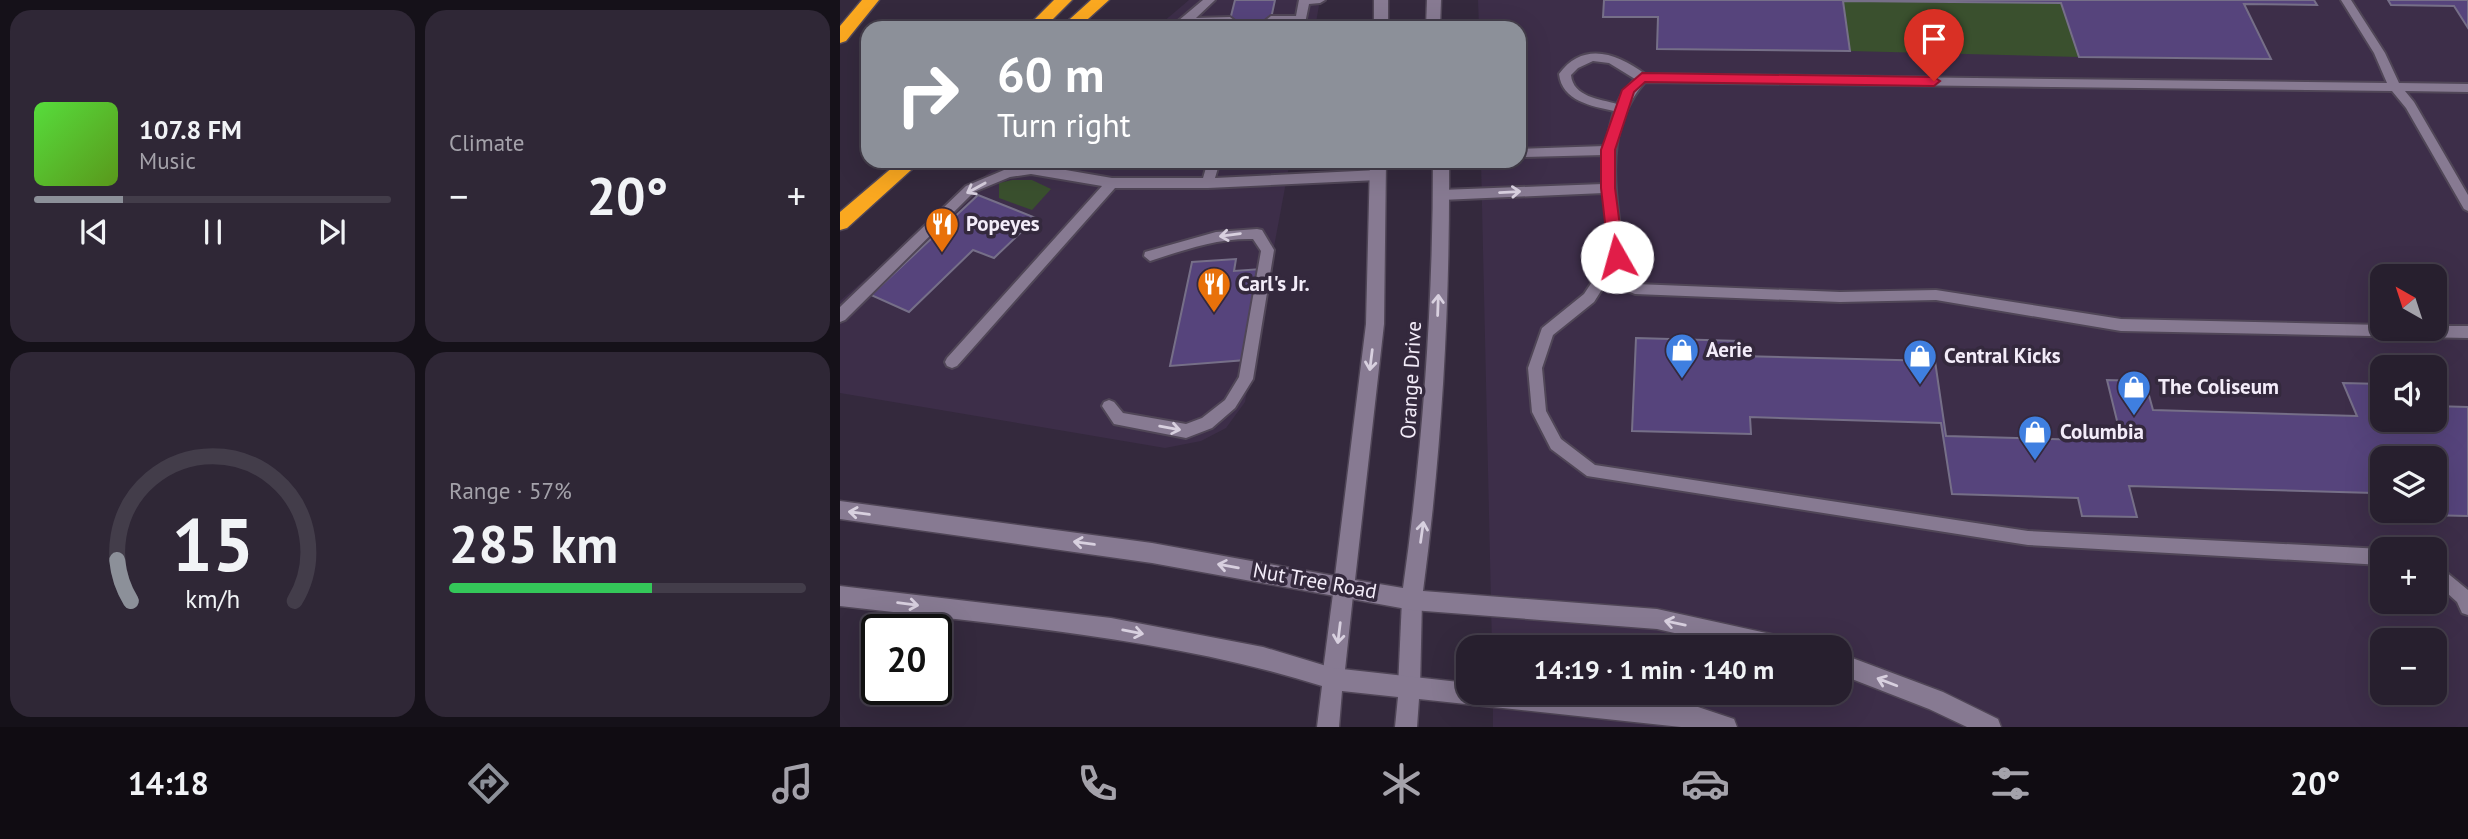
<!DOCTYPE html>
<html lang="en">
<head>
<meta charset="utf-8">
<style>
  :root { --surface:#271f2e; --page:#2f2736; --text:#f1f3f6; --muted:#a4a2aa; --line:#433d4a; --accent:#8c9099 }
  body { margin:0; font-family:"PT Sans",sans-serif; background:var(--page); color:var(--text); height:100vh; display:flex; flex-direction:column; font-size:26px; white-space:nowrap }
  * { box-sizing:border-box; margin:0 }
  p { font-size:23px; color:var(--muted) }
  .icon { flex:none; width:38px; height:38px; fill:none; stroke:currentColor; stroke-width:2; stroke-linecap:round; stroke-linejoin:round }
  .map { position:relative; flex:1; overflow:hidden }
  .drawer { display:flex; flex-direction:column; gap:10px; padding:10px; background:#151119; width:840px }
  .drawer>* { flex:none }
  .hud { position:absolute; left:21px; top:21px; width:665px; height:147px; border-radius:21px; box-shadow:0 7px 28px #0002,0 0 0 2px var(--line); background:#8c9099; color:#fff; overflow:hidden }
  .needle { width:46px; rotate:321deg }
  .tools { position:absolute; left:1530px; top:264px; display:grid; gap:14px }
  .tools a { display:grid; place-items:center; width:77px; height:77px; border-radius:14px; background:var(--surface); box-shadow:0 7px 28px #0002,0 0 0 2px var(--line); font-size:35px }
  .speed { position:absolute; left:21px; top:614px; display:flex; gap:14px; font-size:35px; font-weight:700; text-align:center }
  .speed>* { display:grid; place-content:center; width:91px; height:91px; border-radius:50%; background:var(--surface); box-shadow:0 7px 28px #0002,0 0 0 2px var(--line); line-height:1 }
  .speed .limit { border:4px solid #111; border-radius:10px; background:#fff; color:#111 }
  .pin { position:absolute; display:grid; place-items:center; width:60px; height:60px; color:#fff; margin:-72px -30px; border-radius:50% 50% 50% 0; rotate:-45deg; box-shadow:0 0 7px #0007 }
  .pin .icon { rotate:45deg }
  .me { position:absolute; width:77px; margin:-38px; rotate:353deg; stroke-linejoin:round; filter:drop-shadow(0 0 5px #0008) }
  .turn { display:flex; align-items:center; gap:24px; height:147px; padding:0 21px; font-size:32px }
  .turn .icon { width:91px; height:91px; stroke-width:2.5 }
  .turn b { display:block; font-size:49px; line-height:60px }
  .big { font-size:52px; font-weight:800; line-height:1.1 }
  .drawer .tile { flex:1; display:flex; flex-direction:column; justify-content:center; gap:10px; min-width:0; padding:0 24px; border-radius:21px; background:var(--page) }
  .drawer .dial { align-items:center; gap:0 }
  .dial svg { height:182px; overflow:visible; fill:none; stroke:var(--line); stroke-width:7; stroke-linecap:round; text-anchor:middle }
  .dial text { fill:var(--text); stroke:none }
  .song { display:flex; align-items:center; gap:21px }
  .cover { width:84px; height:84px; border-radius:10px; background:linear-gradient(135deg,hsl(110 70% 55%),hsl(90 70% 35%)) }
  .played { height:7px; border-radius:4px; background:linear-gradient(90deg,var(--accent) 25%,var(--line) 25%) }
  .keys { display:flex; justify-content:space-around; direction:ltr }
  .heat { display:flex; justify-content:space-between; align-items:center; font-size:38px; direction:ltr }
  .charge { height:10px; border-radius:5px; background:linear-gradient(90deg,#34c759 57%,var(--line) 0) }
  .drawer .tiles { flex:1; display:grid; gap:10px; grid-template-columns:repeat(2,1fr) }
  .trip { position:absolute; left:616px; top:635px; width:396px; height:70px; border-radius:21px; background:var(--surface); box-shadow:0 7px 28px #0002,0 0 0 2px var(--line); font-weight:800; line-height:70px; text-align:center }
  .tab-bar { display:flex; height:112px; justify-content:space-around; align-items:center; background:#100c12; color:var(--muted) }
  .tab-bar .icon { width:49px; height:49px }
  .tab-bar .current { color:var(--accent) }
  .tab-bar b { font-size:32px; color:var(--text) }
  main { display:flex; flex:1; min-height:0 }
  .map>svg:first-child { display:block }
  .built { fill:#3d2e49; fill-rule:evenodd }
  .green { fill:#3a502e }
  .building { fill:#56447c; stroke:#766f88; stroke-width:2; fill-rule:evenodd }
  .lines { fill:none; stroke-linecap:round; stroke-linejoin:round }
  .service-casing { stroke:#504657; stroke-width:4 }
  .tertiary-casing { stroke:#504657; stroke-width:3 }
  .secondary-casing { stroke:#504657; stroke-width:3 }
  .motorway-casing { stroke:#504657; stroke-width:3 }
  .service { fill:#877a92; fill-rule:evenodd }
  .tertiary { fill:#877a92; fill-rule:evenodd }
  .secondary { fill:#877a92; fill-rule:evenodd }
  .motorway { fill:#faa820; fill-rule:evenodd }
  .oneway { stroke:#d8d0df }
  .route { fill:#e11d48; stroke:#92132f; stroke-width:2 }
  .labels { text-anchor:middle; stroke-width:7; stroke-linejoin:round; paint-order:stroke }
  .poi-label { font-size:21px; font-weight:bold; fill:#f3ecf9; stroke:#34293d; text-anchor:start }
  .street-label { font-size:21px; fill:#f3ecf9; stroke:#34293d }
</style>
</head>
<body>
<main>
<section class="drawer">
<div class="tiles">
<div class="tile">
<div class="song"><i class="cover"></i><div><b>107.8 FM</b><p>Music</p></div></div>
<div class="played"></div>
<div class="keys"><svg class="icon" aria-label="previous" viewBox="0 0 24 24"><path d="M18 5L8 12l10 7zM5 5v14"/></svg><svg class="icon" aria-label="pause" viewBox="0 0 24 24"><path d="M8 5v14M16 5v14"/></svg><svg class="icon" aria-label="next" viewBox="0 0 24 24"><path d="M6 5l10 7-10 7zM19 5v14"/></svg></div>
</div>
<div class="tile"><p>Climate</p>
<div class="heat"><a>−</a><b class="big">20°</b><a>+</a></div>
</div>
<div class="tile dial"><svg viewBox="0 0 100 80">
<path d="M14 69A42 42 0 1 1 86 69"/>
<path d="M14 69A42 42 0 0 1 8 51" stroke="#8c9099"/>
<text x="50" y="56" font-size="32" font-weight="700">15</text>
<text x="50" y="72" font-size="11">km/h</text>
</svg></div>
<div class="tile"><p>Range · 57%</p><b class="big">285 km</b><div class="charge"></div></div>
</div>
</section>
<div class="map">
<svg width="1628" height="727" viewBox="0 0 1628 727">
  <rect width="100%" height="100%" fill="#34293d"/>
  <g class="built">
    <path d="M349,0H480L475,28H316Z"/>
    <path d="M638,0H1628V727H653V693H999V648L652,647L641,161H679V28H639ZM1542,276H1594V329H1542ZM1542,368H1594V420H1542ZM1542,458H1594V511H1542ZM1542,550H1594V602H1542ZM1542,640H1594V693H1542Z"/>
    <path d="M162,161H450L405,402L386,428L361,441L325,448L0,393V301Z"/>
  </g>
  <g class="green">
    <path d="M1003,1L1221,3L1239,57L1010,51Z"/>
    <path d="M172,180H192L211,189L192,210L159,198V183Z"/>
  </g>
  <g class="building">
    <path d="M395,0H435L429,28H388Z"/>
    <path d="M764,0H1474L1477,5L1404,4L1431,59L1239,57L1221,3L1003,1L1010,51L817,49L818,17H763Z"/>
    <path d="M1548,0H1628V28L1614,6L1551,5Z"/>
    <path d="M138,195L196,218L154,258L133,250L69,312L31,295Z"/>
    <path d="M396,259L394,271L421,269L406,360L330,366L352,262Z"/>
    <path d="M796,338L899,341V356L1095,361L1106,436L1282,441L1267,380L1305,381L1313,410L1517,416L1503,383L1542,384V420H1594V406L1628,407V516L1543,514L1534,493L1289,486L1297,517L1242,516L1238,498L1112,494L1101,423L910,417L911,434L792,431ZM1542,458H1594V511H1542Z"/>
  </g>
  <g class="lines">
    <g class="service-casing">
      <g id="service">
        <path d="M363,0H375L356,18L390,17L395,21L394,24L338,27V21Z"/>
        <path d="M459,0H485L480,3L469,4L464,28H456L455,23H427L426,20L431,16H456Z"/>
        <path d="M1501,0H1511L1545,53L1559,83L1628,84V92L1565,91L1574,102L1628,195V211L1624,209L1566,108L1552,91L805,82C771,121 772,168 779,219C780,229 785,245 783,256C782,262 775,269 772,274L796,284L1000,292L1096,290L1281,319L1542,325V329H1594V326H1628V338L1281,331L1096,300L1000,302L795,294L766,283L754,302L713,335L702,368L706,411L721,439L755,465L1188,531L1542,549V565L1188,545L747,476L711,449L692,412L688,368L702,328L744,294L770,255L764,193L601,200L595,195L601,190L763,184L764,155L679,157V149L765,146L774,111C751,106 722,101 719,74C743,41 777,53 805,74L1547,83L1534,53ZM753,61L769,63L795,79L783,92L777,104C760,99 733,97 731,75L738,68Z"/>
        <path d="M368,161H380L375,178L538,170L544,175L538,180L368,188H275L117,366L112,368L107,366L105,362L107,358L262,186L191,174L170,177L134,192L5,320L0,322V307L126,186L164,170L191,164L272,178H363Z"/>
        <path d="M417,229L422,230L434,250L413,379L395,408L372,428L346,438L274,424L262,406L264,402L269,400L274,402L283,413L346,424L362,418L385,400L399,377L421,251L413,239C377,238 344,250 310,261L304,256L305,252L376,232Z"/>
        <path d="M1594,562L1628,590V615L1622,613L1617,602L1594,581Z"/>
      </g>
    </g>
    <g class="tertiary-casing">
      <g id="tertiary">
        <path d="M504,576L511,579L514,586L504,679L500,686L493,690L486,686L482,679L494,586L497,579Z"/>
        <path d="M572,590L579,593L582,600L580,688L577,696L569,699L561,696L558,688L562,600L565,593Z"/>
      </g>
    </g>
    <g class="secondary-casing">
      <g id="secondary">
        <rect x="534" y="0" width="14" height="28"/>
        <path d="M587,0H601L600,28H586Z"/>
        <path d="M530,161H546L544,324L515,580L563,588C583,446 593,304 593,161H609C610,305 602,448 583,591L817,609L949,638L956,641L959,648H900L817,629L572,610L312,563L0,519V501L312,543L495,576L526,324Z"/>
        <path d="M0,586L271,618L423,647L493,668L628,683V693H724L858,707L894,719L897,727H841L579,699L577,727H555L558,697L502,691L499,727H477L482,686C326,637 161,625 0,606Z"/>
        <path d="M999,653L1103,692L1158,719L1161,727H1127L1089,709L999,674Z"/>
      </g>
    </g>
    <g class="motorway-casing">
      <g id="motorway">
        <path d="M22,0H39L6,41L0,43V26Z"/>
        <path d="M214,0H232L204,28H186Z"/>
        <path d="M251,0H269L238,28H220Z"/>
        <path d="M60,161H81L7,228L0,230V212Z"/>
      </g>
    </g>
    <use href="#service" class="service"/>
    <use href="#tertiary" class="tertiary"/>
    <use href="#secondary" class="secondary"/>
    <use href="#motorway" class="motorway"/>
  </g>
  <defs><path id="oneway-shaft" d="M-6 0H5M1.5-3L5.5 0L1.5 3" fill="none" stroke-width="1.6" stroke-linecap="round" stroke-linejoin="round" transform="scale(1.75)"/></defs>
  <g class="oneway">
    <use href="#oneway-shaft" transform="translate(136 188) rotate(151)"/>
    <use href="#oneway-shaft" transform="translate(670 192) rotate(-3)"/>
    <use href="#oneway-shaft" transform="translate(390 235) rotate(172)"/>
    <use href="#oneway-shaft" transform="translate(598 305) rotate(-88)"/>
    <use href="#oneway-shaft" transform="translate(531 360) rotate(97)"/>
    <use href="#oneway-shaft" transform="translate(330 428) rotate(10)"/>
    <use href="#oneway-shaft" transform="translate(19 513) rotate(-172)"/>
    <use href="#oneway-shaft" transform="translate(582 532) rotate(-82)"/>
    <use href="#oneway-shaft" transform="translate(244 543) rotate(-172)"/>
    <use href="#oneway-shaft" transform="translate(388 566) rotate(-170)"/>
    <use href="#oneway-shaft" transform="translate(68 604) rotate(7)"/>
    <use href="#oneway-shaft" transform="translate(835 623) rotate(-168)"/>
    <use href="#oneway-shaft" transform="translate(293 632) rotate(11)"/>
    <use href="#oneway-shaft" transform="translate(499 633) rotate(97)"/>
    <use href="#oneway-shaft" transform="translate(1047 682) rotate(-159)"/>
  </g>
  <path class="route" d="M802,73L1094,77L1100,81L1094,86L805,82L794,92L775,150V188L784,257L777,262L769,257L761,188V150L782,90Z"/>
  <defs>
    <g id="restaurant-pin" transform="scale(1.75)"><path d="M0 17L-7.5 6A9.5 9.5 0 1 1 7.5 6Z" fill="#e8710a" stroke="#34293d"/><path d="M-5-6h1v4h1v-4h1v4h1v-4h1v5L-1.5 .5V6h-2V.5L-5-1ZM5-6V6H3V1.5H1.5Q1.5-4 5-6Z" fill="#fff"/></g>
    <g id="shop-pin" transform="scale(1.75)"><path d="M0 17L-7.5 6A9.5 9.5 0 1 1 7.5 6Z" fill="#3f7fe0" stroke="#34293d"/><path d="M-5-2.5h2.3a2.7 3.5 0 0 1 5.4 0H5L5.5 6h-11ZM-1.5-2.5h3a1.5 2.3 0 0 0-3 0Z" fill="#fff"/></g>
  </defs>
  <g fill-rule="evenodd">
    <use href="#restaurant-pin" x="102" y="224"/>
    <use href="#restaurant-pin" x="374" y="284"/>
    <use href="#shop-pin" x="842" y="350"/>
    <use href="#shop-pin" x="1080" y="356"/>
    <use href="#shop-pin" x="1294" y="387"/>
    <use href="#shop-pin" x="1195" y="432"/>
  </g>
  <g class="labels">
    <g class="poi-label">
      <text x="126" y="231">Popeyes</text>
      <text x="398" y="291">Carl's Jr.</text>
      <text x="866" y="357">Aerie</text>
      <text x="1104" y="363">Central Kicks</text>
      <text x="1318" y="394">The Coliseum</text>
      <text x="1220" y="439">Columbia</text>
    </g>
    <g class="street-label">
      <text transform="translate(571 380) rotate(-87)" y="7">Orange Drive</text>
      <text transform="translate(475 581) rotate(10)" y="7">Nut Tree Road</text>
    </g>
  </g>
</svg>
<div class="tools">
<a><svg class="needle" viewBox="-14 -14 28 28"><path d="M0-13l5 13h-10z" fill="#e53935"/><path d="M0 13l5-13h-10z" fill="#a4a2aa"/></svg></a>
<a><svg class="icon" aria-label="sound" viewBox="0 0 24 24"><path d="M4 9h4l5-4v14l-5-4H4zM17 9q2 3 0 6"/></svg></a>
<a><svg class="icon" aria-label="layers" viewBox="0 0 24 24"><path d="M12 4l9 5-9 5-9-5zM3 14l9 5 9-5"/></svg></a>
<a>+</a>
<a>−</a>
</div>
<div class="speed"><div class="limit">20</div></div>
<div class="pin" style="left:1094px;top:81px;background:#d93025"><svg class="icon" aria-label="arrive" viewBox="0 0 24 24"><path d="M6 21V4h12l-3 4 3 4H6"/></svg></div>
<svg class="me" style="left:777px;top:257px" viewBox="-20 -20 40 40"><circle r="19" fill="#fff"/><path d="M0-13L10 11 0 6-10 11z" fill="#e11d48"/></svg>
<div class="trip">14:19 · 1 min · 140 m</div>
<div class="hud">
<div class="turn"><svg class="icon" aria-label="right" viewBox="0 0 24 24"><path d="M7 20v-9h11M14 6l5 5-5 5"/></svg><div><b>60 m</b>Turn right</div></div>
</div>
</div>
</main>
<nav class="tab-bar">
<b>14:18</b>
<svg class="icon current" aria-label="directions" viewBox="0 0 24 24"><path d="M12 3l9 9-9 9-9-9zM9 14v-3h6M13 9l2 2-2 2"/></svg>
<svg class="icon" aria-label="music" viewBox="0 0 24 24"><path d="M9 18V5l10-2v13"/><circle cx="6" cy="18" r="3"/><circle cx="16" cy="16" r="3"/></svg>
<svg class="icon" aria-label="phone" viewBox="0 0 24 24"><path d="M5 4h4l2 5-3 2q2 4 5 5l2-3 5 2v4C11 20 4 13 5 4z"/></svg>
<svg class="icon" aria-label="climate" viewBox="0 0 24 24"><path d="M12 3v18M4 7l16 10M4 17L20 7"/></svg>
<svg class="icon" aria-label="car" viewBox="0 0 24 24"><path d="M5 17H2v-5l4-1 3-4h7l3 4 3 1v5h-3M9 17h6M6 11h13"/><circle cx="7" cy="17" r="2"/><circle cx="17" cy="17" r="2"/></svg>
<svg class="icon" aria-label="filters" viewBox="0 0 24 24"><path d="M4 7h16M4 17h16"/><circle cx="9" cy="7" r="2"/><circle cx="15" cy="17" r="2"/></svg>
<b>20°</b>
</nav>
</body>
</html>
